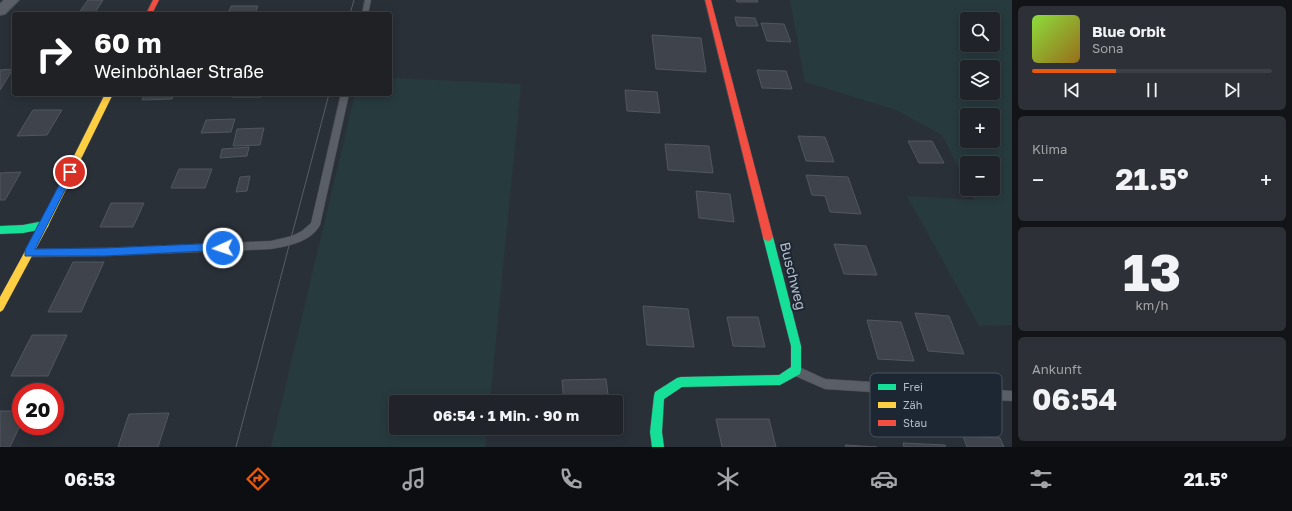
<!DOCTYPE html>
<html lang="de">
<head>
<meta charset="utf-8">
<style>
  :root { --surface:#20242a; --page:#2d3036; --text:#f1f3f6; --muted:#a2a4a8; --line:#3d4147; --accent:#ea580c }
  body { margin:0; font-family:"Golos Text",sans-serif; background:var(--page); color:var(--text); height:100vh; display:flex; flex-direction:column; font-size:15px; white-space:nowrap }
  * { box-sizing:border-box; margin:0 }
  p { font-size:13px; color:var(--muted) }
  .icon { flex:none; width:22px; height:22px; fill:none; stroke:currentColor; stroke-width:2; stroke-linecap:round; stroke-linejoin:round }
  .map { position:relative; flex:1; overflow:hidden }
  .sheet { display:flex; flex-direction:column; gap:6px; padding:6px; background:#121417; width:280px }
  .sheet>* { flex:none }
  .banner { position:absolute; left:12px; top:12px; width:380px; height:84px; border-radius:4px; box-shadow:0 2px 10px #0003,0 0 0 1px var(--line); background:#202124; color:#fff; overflow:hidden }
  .controls { position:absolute; left:960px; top:12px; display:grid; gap:8px }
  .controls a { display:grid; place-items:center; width:40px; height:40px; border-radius:4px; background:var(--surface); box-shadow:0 2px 10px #0003,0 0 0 1px var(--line); font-size:20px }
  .speed { position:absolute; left:12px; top:383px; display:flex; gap:8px; font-size:20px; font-weight:700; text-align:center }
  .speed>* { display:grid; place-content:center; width:52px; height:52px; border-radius:50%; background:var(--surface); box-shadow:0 2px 10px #0003,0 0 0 1px var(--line); line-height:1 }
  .speed .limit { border:6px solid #d22; background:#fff; color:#111 }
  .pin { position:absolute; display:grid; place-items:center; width:34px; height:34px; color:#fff; margin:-17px; border:2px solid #fff; border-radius:50%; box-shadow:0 1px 4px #0007 }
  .me { position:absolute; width:44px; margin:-22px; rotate:267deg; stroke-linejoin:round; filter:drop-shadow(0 0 3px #0008) }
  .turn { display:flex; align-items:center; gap:14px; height:84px; padding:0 16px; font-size:18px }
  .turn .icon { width:52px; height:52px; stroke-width:2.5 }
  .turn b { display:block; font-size:28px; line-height:34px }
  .big { font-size:30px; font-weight:700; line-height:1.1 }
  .sheet .tile { flex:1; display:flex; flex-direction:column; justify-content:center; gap:6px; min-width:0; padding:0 14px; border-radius:6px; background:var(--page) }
  .sheet .dial { align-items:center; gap:0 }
  .dial b { font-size:52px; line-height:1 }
  .song { display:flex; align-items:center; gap:12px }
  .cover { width:48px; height:48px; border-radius:6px; background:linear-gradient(135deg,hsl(90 70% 55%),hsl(40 70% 35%)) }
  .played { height:4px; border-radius:2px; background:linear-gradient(90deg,var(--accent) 35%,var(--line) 35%) }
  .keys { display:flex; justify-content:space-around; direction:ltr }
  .heat { display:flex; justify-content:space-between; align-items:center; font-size:22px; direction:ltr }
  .trip { position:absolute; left:389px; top:395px; width:234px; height:40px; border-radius:4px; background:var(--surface); box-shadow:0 2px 10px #0003,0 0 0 1px var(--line); font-weight:700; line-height:40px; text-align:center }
  .tab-bar { display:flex; height:64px; justify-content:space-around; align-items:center; background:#0d0e11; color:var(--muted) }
  .tab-bar .icon { width:28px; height:28px }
  .tab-bar .on { color:var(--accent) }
  .tab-bar b { font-size:18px; color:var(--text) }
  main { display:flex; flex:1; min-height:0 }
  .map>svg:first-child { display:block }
  .green { fill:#273a3e; fill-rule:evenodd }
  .building { fill:#3f444c; stroke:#52575f }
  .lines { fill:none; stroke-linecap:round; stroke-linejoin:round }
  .lane-casing { stroke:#484c55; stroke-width:1 }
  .street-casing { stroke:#484c55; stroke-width:2 }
  .fast-casing { stroke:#484c55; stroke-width:1 }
  .slow-casing { stroke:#484c55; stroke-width:1 }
  .jam-casing { stroke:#484c55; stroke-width:1 }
  .lane { fill:#5a5e66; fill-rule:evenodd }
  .street { fill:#5a5e66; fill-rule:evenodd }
  .fast { fill:#16e098; fill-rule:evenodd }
  .slow { fill:#ffcf43; fill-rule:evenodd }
  .jam { fill:#f24e42; fill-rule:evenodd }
  .tram { stroke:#595d64; stroke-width:1 }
  .route { fill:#1a73e8; stroke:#114b97 }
  .labels { text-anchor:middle; stroke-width:4; stroke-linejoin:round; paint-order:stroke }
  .street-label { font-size:14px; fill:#b4bcc9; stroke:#1d2633 }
  .key { fill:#1d2633; stroke:#4a5360; stroke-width:1 }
  .key-label { font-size:11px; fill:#b4bcc9 }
</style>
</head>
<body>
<main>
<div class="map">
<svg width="1012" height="447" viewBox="0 0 1012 447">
  <rect width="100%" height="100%" fill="#2a3038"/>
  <g class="green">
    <path d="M790,0H1012V325L979,326L907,196L974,200L969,189H993V163H967V184L942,135L896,110L805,82ZM967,19H993V45H967ZM967,67H993V93H967ZM967,115H993V141H967Z"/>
    <path d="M390,78L521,84L490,402H396V428H487L485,447H271L355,94H390Z"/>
  </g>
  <g class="building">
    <path d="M88,0H103L94,14H78Z"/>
    <path d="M736,0H757L758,2H737Z"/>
    <path d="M231,6H258L255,14H228Z"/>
    <path d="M735,17L755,18L758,26H737Z"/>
    <path d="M761,23L784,24L791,42L767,41Z"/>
    <path d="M652,35L701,38L706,72L656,69Z"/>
    <path d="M13,69L0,90V70Z"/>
    <path d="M757,70L786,71L792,89L762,88Z"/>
    <path d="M625,90L657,92L660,113L627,111Z"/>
    <path d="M145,94H174L172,99L142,100Z"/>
    <path d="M233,94H262L261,97H232Z"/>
    <path d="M33,110H62L47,135L17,136Z"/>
    <path d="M235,119L231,132L201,133L206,120Z"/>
    <path d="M264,128L260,145L233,146L237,129Z"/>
    <path d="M798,136L825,137L834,162L806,161Z"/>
    <path d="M908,141H932L944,163H919Z"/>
    <path d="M665,144L709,146L713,173L668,170Z"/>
    <path d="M249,147L247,156L220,158L222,149Z"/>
    <path d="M179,169H212L205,188H171Z"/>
    <path d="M21,172L5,200H0V173Z"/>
    <path d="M806,175L848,177L861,214L830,212L825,196L812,195Z"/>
    <path d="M250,176L247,191L236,192L240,177Z"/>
    <path d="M696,191L730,194L734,222L699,218Z"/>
    <path d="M111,203H144L133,227H100Z"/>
    <path d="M834,244L866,246L877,275L844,274Z"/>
    <path d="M73,262H104L81,312H48Z"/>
    <path d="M643,306L688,309L694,347L647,345Z"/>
    <path d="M915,313L949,316L964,354L928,351Z"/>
    <path d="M727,317H758L765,347L733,346Z"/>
    <path d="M867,320L901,322L914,361L878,359Z"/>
    <path d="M32,335H67L48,376H11Z"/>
    <path d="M606,379L609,402H564L562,380Z"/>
    <path d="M0,411H21V423L10,447H0Z"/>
    <path d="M169,413L158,447H118L129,414Z"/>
    <path d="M716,419H769L776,447H722Z"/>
    <path d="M963,436L1000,438L1004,447H967Z"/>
    <path d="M903,443L945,445L946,447H904Z"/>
    <path d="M845,445L877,447H846Z"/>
  </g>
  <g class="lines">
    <g class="lane-casing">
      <g id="lane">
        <path d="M365,0H371L368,14H362Z"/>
        <path d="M341,94H349L320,225C311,242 288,246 271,249L105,256L29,257L26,256L24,253L26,250L29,249L105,248L271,241L292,236L302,231L311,223Z"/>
        <path d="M797,366L825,379L1012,391V401L825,389L793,375L792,371L793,367Z"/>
      </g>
    </g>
    <g class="street-casing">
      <path id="street" d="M4,0H19L5,14L0,15V4Z"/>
    </g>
    <g class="fast-casing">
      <g id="fast">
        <path d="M44,221L47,222L49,225L47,228L44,229L23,233L0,234V226L23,225Z"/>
        <path d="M768,233L771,234L773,237L801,346V370L800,374L780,385L682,387L664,399L662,432L664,447H652L650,432L654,396L655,392L677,378L681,377L779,375L791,367V346L763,237L765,234Z"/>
      </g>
    </g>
    <g class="slow-casing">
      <path id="slow" d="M105,94H113L47,228L3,310L0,312V297L41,222Z"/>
    </g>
    <g class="jam-casing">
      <g id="jam">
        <path d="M153,0H159L152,14H146Z"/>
        <path d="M705,0H711L773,237L771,240L768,241L765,240L763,237Z"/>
      </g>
    </g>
    <use href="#lane" class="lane"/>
    <use href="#street" class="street"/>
    <use href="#fast" class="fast"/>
    <use href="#slow" class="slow"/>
    <use href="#jam" class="jam"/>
    <g class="tram">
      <path d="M350,14L354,0"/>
      <path d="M236,447L329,94"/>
    </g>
  </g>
  <path class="route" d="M70,169L74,172L35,249L105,248L223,243L228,248L226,250L105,256H25V250L67,170Z"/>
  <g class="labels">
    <g class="street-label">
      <text transform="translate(793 276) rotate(76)" y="5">Buschweg</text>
    </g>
  </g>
  <rect x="870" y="373" width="132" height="64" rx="6" class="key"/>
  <rect x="878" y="384" width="18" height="6" fill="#16e098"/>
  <rect x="878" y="402" width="18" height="6" fill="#ffcf43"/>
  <rect x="878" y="420" width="18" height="6" fill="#f24e42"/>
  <g class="key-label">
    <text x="903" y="391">Frei</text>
    <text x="903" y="409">Zäh</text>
    <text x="903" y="427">Stau</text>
  </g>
</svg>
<div class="controls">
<a><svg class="icon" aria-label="search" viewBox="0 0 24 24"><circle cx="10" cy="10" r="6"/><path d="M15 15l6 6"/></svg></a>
<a><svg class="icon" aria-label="layers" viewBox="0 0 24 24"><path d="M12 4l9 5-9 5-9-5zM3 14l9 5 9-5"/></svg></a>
<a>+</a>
<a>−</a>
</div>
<div class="speed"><div class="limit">20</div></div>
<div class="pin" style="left:70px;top:172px;background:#d93025"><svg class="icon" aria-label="arrive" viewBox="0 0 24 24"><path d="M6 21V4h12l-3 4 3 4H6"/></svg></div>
<svg class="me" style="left:223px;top:248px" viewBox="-20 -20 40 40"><circle r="17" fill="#1a73e8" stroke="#fff" stroke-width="3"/><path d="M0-11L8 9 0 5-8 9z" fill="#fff"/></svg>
<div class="trip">06:54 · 1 Min. · 90 m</div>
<div class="banner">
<div class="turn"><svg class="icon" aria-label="right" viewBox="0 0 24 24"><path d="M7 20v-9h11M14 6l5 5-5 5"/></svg><div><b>60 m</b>Weinböhlaer Straße</div></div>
</div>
</div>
<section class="sheet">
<div class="tile">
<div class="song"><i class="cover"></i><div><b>Blue Orbit</b><p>Sona</p></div></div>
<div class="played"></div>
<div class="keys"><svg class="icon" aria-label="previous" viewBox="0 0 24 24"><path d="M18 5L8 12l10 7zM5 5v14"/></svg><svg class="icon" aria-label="pause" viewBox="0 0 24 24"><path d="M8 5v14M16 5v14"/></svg><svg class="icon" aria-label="next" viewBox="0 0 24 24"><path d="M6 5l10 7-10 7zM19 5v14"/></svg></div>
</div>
<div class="tile"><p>Klima</p>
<div class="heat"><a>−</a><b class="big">21.5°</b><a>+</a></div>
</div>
<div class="tile dial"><b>13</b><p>km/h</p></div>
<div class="tile"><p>Ankunft</p><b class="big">06:54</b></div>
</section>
</main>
<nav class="tab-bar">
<b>06:53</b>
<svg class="icon on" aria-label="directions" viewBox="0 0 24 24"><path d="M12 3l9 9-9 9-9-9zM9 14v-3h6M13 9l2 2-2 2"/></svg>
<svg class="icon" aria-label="music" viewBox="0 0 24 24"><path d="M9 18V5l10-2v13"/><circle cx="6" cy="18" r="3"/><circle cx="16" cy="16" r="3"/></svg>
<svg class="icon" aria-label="phone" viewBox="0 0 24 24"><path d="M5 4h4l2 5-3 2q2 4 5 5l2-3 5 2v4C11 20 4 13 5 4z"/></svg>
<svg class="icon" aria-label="climate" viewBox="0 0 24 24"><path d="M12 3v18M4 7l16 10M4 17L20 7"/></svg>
<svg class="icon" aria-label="car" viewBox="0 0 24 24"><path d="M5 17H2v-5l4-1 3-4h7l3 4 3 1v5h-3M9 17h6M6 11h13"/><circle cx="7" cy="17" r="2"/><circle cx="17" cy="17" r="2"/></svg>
<svg class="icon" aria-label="filters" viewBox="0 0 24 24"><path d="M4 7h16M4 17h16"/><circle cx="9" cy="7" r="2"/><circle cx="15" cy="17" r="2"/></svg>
<b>21.5°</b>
</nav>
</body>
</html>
